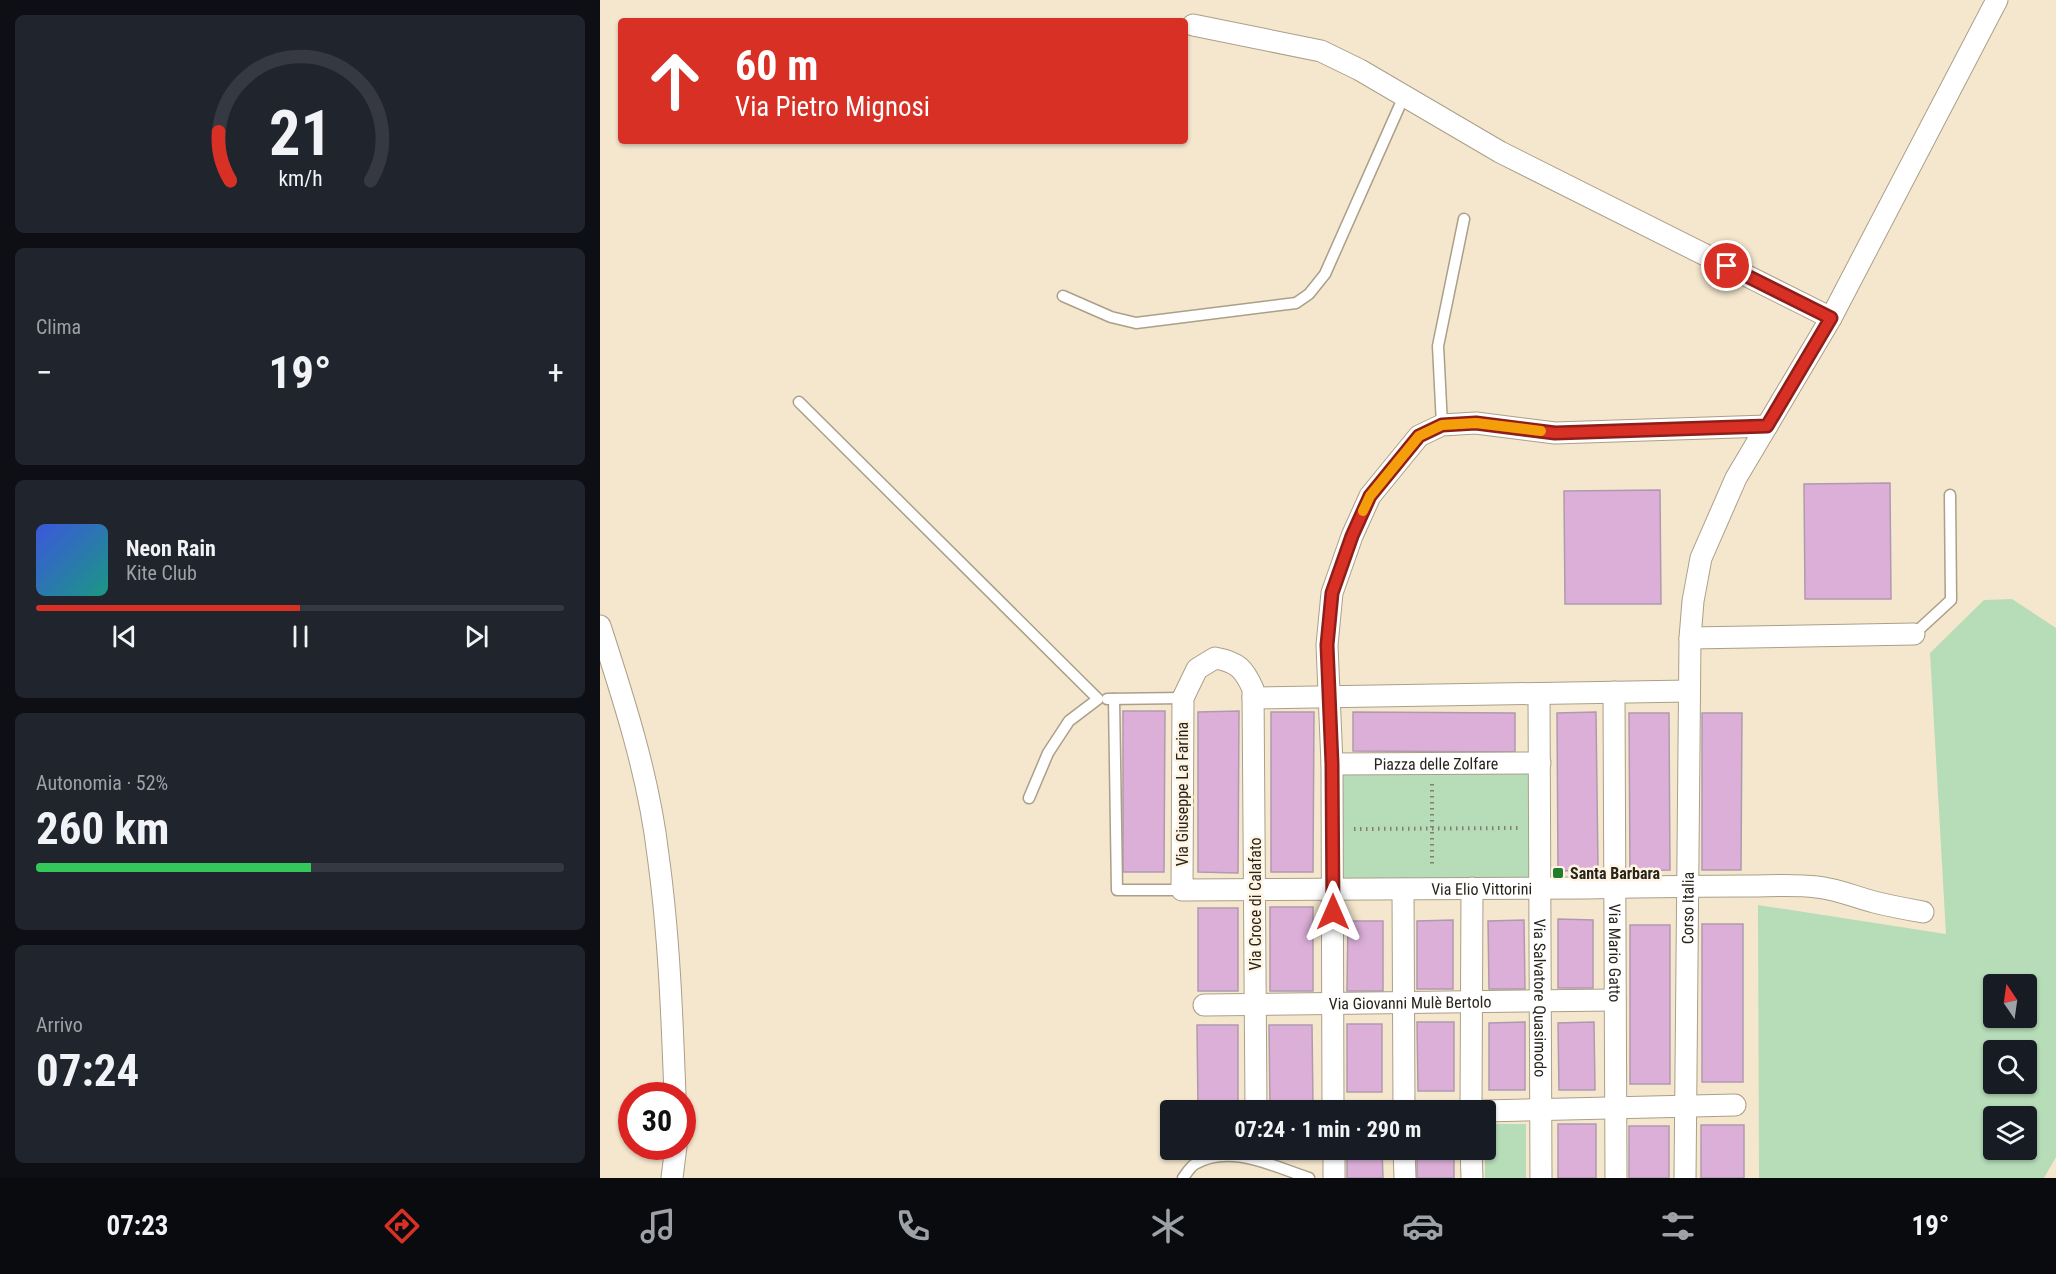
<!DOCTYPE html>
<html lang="it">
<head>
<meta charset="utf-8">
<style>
  :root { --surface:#171b24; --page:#20242c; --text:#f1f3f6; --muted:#9ea1a6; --line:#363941; --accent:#d93025 }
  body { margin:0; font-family:"Roboto Condensed",sans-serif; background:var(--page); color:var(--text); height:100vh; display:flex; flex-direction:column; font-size:22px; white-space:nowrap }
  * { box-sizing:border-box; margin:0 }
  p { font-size:20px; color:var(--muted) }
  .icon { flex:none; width:33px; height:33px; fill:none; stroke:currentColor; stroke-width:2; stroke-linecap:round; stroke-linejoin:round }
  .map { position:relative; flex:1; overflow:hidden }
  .drawer { display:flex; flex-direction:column; gap:15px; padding:15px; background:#0d0f14; width:600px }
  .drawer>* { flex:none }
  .hud { position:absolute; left:18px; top:18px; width:570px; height:126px; border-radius:6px; box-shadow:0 2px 4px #0004; background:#d93025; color:#fff; overflow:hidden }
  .needle { width:39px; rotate:347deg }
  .buttons { position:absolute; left:1383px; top:974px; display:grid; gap:12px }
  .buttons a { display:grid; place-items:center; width:54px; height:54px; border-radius:6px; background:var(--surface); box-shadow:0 2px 4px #0004; font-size:30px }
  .speed { position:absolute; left:18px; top:1082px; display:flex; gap:12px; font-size:30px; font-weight:700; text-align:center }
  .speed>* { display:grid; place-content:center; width:78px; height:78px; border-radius:50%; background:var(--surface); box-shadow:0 2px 4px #0004; line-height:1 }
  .speed .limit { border:9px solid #d22; background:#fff; color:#111 }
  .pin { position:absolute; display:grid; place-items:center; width:51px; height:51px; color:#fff; margin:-26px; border:3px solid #fff; border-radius:50%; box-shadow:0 2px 6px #0007 }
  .me { position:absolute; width:66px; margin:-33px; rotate:0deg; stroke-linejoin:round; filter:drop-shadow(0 0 4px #0008) }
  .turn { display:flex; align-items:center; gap:21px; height:126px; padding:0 18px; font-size:27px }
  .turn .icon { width:78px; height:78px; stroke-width:2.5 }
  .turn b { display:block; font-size:42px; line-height:51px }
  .big { font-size:45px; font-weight:700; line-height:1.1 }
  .drawer .tile { flex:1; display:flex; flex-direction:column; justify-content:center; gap:9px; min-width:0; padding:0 21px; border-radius:9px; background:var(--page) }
  .drawer .dial { align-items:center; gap:0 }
  .dial svg { height:156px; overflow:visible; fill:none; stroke:var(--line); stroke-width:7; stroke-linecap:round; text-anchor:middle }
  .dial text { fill:var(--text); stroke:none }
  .song { display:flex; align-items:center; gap:18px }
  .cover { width:72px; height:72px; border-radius:9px; background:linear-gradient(135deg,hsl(230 70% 55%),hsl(170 70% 35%)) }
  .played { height:6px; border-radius:3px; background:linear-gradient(90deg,var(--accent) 50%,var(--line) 50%) }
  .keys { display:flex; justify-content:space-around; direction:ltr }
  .heat { display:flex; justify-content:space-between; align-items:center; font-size:33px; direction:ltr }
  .charge { height:9px; border-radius:4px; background:linear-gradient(90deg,#34c759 52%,var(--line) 0) }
  .trip { position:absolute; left:560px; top:1100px; width:336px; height:60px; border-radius:6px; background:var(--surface); box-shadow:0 2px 4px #0004; font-weight:700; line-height:60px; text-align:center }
  .tabs { display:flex; height:96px; justify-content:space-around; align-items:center; background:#090b0e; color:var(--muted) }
  .tabs .icon { width:42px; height:42px }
  .tabs .on { color:var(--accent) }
  .tabs b { font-size:27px; color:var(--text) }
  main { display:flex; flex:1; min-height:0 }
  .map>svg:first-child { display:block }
  .green { fill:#b6dcb8; fill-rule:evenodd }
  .building { fill:#dcafd9; stroke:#af9aad; stroke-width:1.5 }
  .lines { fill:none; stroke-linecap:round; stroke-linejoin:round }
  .lane-casing { stroke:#ab9f88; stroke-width:13 }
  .street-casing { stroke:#ab9f88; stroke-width:23 }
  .path { stroke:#867d6d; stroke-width:4; stroke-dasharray:1.5 4.5; stroke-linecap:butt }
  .lane { stroke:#fff; stroke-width:10 }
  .street { stroke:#fff; stroke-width:21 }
  .route-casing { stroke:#8d1f18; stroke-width:15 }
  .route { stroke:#d93025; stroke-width:10 }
  .slow { stroke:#f59e0b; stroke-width:10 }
  .poi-dot { fill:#217d2c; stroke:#fff4e1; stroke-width:2 }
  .labels { text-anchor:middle; stroke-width:5; stroke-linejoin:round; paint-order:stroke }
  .street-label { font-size:16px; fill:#29241b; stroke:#fff4e1 }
  .poi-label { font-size:16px; font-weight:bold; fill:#29241b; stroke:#fff4e1; text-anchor:start }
</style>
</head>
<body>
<main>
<section class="drawer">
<div class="tile dial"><svg viewBox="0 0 100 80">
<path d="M14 69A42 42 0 1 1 86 69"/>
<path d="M14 69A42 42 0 0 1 8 44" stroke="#d93025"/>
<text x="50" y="56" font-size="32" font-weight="700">21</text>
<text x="50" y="72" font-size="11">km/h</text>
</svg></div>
<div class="tile"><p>Clima</p>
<div class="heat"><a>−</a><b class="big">19°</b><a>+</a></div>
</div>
<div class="tile">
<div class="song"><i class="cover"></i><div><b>Neon Rain</b><p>Kite Club</p></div></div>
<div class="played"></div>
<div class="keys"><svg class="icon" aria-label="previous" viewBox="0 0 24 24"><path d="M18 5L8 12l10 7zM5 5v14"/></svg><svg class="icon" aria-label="pause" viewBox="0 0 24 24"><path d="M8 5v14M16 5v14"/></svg><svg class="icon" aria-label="next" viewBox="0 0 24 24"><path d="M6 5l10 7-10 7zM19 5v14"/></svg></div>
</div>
<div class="tile"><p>Autonomia · 52%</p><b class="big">260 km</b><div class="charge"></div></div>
<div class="tile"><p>Arrivo</p><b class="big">07:24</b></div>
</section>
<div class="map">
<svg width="1456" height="1178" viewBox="0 0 1456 1178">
  <rect width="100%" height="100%" fill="#f4e7ce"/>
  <g class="green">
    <path d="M1412,599L1456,628V1157L1444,1178H1159L1158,905L1346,934L1330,653L1384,600ZM1394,984H1426V1017H1394ZM1394,1050H1426V1083H1394ZM1394,1116H1426V1149H1394Z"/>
    <path d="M739,770H931V879L739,880Z"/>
    <rect x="885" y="1124" width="41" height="54"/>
  </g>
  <g class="building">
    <path d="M1290,483L1291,599H1205L1204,484Z"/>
    <path d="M1060,490L1061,604H965L964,491Z"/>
    <path d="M523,711H565L564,872H523Z"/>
    <path d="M639,711L638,873L598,872V712Z"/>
    <path d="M671,712H714L713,872H671Z"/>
    <path d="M753,712L915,713V752L753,751Z"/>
    <path d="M996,712L998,870L958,871L957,713Z"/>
    <path d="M1029,713H1069L1070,870L1030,871Z"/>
    <path d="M1102,713H1142L1141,870H1102Z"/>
    <rect x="670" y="907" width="43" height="84"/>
    <rect x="598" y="908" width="40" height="83"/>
    <path d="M958,919L993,920V988H958Z"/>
    <path d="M853,920V989H817V921Z"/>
    <path d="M924,920L925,989H889L888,921Z"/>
    <path d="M748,921H783V991H747Z"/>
    <rect x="1102" y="924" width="41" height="158"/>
    <rect x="1030" y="925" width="40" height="159"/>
    <path d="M817,1022H854V1091H818Z"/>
    <path d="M925,1022V1090H889V1023Z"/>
    <path d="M994,1022L995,1090H959L958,1023Z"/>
    <rect x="747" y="1024" width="35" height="68"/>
    <path d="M597,1025H638V1106L598,1107Z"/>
    <path d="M669,1025H712L713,1105L670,1106Z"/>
    <rect x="958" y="1124" width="38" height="54"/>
    <rect x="1101" y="1125" width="43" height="53"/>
    <rect x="1029" y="1126" width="40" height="52"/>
    <path d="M747,1149H782L783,1178H747Z"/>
    <rect x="817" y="1149" width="37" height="29"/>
  </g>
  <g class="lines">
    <g class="lane-casing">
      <g id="lane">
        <path d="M463,296L511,317L536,323L696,303L709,294L725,274L804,96"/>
        <path d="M199,402L498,699L469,721L448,753L429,798"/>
        <path d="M842,425L838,346L864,219"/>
        <path d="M1314,634L1351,600L1350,495"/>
        <path d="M507,699L583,698"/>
        <path d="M514,699L517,890H582"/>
        <path d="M583,1178C586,1174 590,1167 595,1164C630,1143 675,1167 709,1178"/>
      </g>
    </g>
    <g class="street-casing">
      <g id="street">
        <path d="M593,25L721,51L760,70L900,152L1231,318"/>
        <path d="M0,626C24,700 49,777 58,855C69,934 72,1015 75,1095"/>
        <path d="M1090,638L1314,634"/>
        <path id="s1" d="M1014,692L1016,1178"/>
        <path id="s2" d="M939,694L941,1178"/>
        <path d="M653,698L1089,691"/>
        <path id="s3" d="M732,764L940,763"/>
        <path d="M803,889L804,1110"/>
        <path id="s4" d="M604,1005L1015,1000"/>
        <path id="s5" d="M656,1110L653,689C644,669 638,662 615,658L597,669L583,698L582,890C716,889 851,889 986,888C1039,887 1092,886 1145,886C1168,886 1194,884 1217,887C1237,889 1255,897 1274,902C1290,906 1306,909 1323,912"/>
        <path d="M733,1110L732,764L727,645L732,593L752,536L770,496L819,436L842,425L876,423L955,433L1167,426"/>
        <path d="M871,1110L872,888"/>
        <path d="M885,1111L1135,1105"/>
        <path d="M734,1149V1178"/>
        <path d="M804,1149L805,1178"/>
        <path d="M871,1149L872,1178"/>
        <path d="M72,1178L76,1146"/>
        <path id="s6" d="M1085,1178L1090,638L1093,601L1101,558L1136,478L1231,318L1397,0"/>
      </g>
    </g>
    <g class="path">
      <path d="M832,784V867"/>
      <path d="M754,829L918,828"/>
    </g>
    <use href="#lane" class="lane"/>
    <use href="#street" class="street"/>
  </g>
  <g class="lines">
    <g class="route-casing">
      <path id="route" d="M733,912L732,764L727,645L732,593L752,536L770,496L819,436L842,425L876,423L955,433L1167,426L1231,318L1127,266"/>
    </g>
    <use href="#route" class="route"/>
    <path class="slow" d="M763,511L770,496L819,436L842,425L876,423L941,431"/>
  </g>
  <rect class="poi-dot" x="952" y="867" width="12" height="12" rx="3"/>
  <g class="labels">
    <g class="street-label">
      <text dy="6" stroke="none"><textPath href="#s3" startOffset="104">Piazza delle Zolfare</textPath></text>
      <text transform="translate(582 794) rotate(-90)" y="6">Via Giuseppe La Farina</text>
      <text dy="6" stroke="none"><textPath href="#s5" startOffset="1018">Via Elio Vittorini</textPath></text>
      <text transform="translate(655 904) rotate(-90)" y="6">Via Croce di Calafato</text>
      <text dy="6" stroke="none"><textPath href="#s6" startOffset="270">Corso Italia</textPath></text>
      <text dy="6" stroke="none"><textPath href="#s1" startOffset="261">Via Mario Gatto</textPath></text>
      <text dy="6" stroke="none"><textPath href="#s2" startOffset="304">Via Salvatore Quasimodo</textPath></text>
      <text dy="6" stroke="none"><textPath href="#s4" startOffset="206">Via Giovanni Mulè Bertolo</textPath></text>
    </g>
    <g class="poi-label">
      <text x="970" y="879">Santa Barbara</text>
    </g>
  </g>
</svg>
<div class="buttons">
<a><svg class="needle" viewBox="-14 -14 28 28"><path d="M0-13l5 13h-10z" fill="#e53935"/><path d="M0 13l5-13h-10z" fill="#9ea1a6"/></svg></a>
<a><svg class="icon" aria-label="search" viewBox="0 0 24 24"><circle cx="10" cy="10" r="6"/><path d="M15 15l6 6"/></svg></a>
<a><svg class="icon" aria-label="layers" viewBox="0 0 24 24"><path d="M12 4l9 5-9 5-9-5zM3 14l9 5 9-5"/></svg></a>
</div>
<div class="speed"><div class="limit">30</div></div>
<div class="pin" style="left:1127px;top:266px;background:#d93025"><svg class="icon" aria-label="arrive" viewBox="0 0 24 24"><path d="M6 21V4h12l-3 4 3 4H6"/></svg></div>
<svg class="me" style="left:733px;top:912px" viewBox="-20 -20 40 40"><path d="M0-17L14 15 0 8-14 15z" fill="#d93025" stroke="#fff" stroke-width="4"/></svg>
<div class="trip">07:24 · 1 min · 290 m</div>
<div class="hud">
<div class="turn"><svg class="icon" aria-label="ahead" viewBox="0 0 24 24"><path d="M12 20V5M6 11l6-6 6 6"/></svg><div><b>60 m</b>Via Pietro Mignosi</div></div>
</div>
</div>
</main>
<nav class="tabs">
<b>07:23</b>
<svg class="icon on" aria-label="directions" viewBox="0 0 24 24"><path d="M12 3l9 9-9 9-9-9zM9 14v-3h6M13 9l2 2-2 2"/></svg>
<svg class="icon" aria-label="music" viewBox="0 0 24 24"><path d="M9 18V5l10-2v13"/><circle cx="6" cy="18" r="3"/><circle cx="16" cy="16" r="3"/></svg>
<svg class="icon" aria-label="phone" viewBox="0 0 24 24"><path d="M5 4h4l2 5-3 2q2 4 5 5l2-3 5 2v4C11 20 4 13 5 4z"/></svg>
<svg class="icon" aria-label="climate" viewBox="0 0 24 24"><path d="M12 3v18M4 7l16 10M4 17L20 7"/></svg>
<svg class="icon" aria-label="car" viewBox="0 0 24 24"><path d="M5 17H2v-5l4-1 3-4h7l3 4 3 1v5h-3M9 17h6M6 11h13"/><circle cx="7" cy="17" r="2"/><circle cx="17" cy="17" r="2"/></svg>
<svg class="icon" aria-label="filters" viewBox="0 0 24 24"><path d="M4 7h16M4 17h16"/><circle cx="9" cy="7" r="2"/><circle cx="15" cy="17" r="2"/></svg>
<b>19°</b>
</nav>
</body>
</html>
